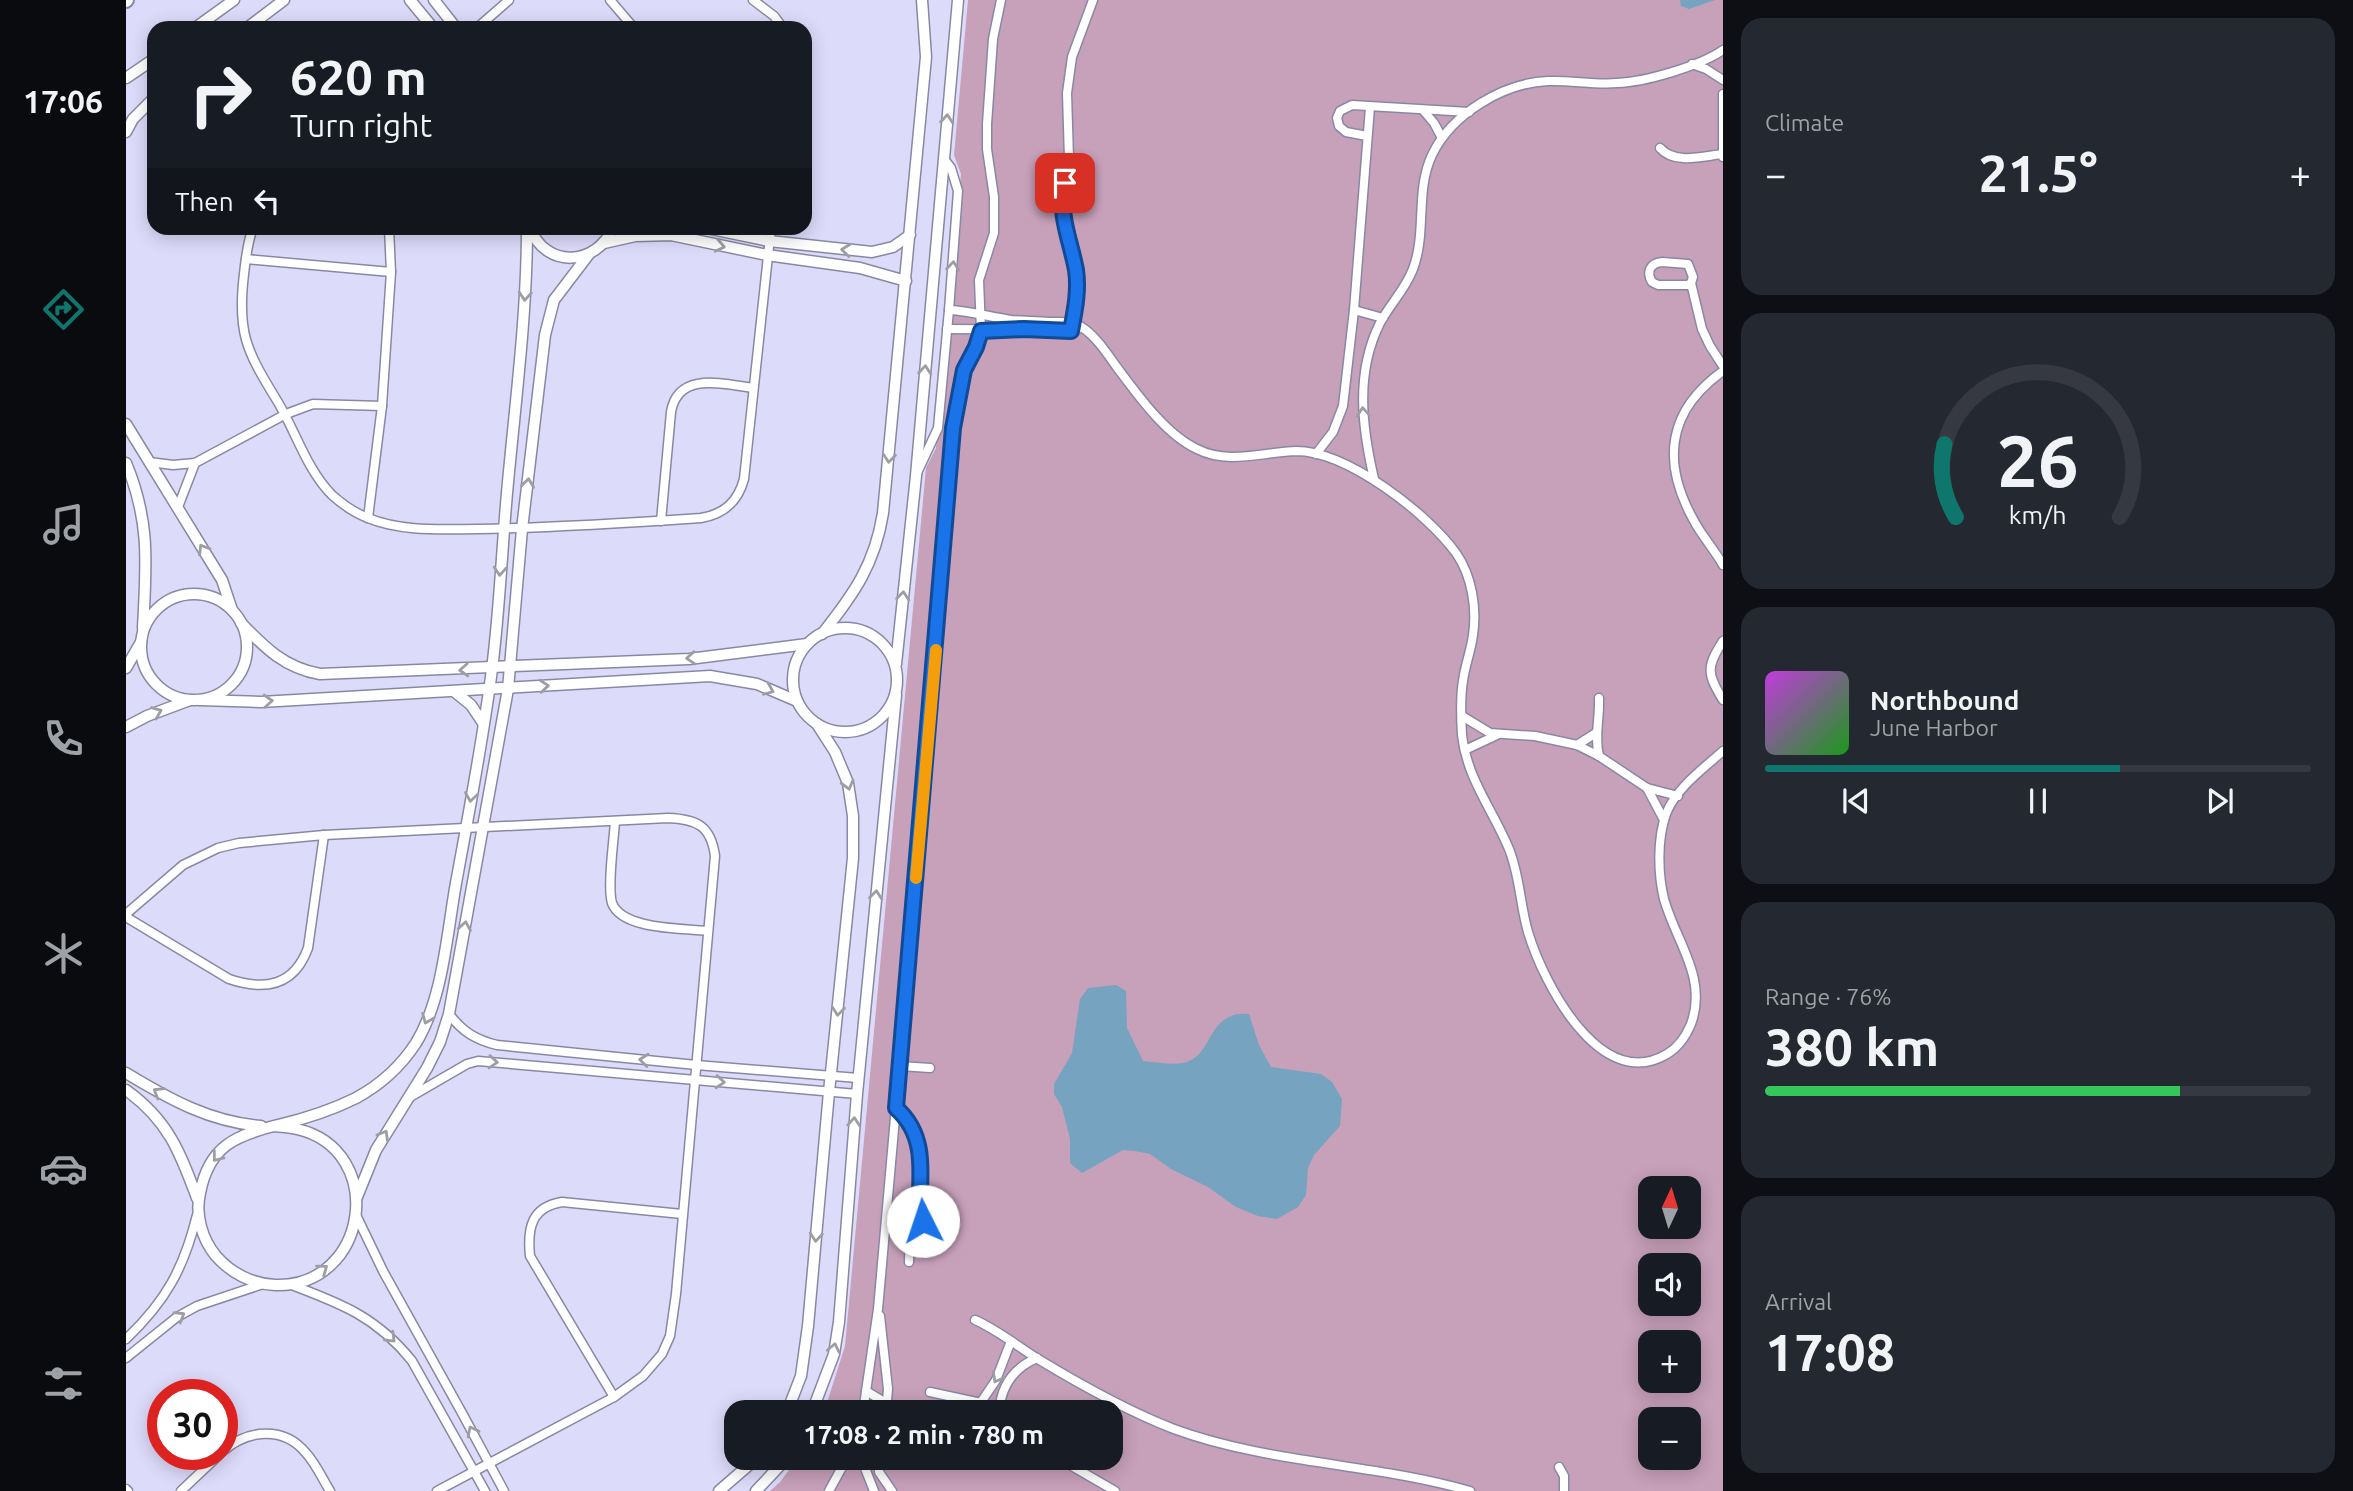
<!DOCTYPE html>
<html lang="en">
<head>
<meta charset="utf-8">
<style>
  :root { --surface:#171b24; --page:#242831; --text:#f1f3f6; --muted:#9ea1a6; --line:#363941; --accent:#0f766e }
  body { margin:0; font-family:Ubuntu,sans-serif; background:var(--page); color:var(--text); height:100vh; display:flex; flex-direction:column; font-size:26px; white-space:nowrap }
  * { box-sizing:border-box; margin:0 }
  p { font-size:23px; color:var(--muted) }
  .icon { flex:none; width:38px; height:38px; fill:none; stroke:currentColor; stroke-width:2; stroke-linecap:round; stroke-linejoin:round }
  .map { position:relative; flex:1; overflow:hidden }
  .panel { display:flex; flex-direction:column; gap:18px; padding:18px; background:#0d0f14; width:630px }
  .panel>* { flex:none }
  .guide { position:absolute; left:21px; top:21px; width:665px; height:214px; border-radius:21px; box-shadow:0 4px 18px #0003; background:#171b24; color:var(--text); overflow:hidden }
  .needle { width:46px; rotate:4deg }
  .buttons { position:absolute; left:1512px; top:1176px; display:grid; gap:14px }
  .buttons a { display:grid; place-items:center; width:63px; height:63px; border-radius:14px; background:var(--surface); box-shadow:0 4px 18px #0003; font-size:35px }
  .speed { position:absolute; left:21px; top:1379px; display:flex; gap:14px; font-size:35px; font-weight:700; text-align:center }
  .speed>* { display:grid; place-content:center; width:91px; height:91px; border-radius:50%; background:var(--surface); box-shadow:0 4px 18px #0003; line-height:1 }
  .speed .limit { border:10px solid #d22; background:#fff; color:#111 }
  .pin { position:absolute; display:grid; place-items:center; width:60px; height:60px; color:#fff; margin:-30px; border-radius:14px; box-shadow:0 4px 10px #0006 }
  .me { position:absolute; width:77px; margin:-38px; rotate:356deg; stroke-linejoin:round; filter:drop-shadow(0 0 5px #0008) }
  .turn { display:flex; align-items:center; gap:24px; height:147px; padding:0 28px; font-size:32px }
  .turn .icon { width:91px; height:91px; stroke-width:2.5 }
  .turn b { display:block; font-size:49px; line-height:60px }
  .then { display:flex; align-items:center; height:66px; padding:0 28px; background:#0003; gap:14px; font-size:26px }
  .big { font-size:52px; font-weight:700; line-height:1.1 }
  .panel .widget { flex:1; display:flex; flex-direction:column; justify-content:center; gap:10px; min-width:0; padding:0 24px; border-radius:21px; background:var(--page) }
  .panel .dial { align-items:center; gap:0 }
  .dial svg { height:182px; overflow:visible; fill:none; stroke:var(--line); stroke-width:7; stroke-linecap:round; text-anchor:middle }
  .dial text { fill:var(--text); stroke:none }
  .song { display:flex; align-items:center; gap:21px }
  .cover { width:84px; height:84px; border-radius:10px; background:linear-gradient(135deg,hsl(290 70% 55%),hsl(120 70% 35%)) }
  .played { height:7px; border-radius:4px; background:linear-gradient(90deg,var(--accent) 65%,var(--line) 65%) }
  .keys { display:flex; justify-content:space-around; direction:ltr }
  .heat { display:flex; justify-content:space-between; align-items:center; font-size:38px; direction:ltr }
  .charge { height:10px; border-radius:5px; background:linear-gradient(90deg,#34c759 76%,var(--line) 0) }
  .trip { position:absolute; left:598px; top:1400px; width:399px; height:70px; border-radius:21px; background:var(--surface); box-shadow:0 4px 18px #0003; font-weight:700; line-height:70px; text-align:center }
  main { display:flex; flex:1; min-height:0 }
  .dock { display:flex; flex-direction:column; width:126px; justify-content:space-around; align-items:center; background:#090b0e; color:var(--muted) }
  .dock .icon { width:49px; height:49px }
  .dock .active { color:var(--accent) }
  .dock b { font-size:32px; color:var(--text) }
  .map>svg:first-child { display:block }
  .green { fill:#c7a0ba; fill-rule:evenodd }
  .water { fill:#76a3c0 }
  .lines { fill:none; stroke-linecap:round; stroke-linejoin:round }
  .minor-casing { stroke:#8988a4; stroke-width:11 }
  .tertiary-casing { stroke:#8988a4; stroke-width:13 }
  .trunk-casing { stroke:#8988a4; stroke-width:16 }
  .minor { stroke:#fff; stroke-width:8 }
  .tertiary { stroke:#fff; stroke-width:10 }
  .trunk { stroke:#fff; stroke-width:12 }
  .oneway { stroke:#9d9da3 }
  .route-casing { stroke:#114b97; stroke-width:18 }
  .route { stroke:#1a73e8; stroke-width:12 }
  .slow { stroke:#f59e0b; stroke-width:12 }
</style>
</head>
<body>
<main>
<nav class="dock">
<b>17:06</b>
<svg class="icon active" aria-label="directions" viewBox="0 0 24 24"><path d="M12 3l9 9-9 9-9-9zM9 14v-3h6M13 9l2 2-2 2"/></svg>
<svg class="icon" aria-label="music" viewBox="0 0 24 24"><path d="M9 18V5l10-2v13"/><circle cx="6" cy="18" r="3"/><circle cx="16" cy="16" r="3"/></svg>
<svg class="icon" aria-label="phone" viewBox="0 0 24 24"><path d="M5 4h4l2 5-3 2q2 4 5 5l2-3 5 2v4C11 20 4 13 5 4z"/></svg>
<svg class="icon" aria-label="climate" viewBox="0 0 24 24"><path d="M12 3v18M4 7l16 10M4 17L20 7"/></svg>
<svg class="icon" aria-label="car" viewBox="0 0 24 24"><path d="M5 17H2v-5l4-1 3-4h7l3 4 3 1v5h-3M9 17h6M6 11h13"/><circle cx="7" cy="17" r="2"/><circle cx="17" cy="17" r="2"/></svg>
<svg class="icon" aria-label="filters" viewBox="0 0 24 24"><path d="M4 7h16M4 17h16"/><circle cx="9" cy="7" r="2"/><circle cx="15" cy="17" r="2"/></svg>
</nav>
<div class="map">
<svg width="1597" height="1491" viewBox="0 0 1597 1491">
  <rect width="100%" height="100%" fill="#dddbfa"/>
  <path class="green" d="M842,0H1597V1491H644L654,1482L672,1458H985V1412H698L719,1346L800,468L810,448L835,174L828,155ZM1524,1188H1563V1227H1524ZM1524,1265H1563V1304H1524ZM1524,1342H1563V1381H1524ZM1524,1419H1563V1458H1524Z"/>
  <g class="water">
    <path d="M1554,0H1589L1563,9L1555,6Z"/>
    <path d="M990,985L1000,991L1001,1028L1017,1061C1030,1062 1048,1066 1061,1062C1088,1053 1081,1011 1123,1014L1133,1045L1145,1067L1195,1074L1206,1082L1216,1099L1214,1126L1188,1155L1182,1168L1180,1195L1172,1207L1151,1219L1132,1216L1110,1207L1082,1187L1045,1169L1024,1154L1009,1151L997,1150L956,1173L944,1163V1139L936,1107L928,1094V1084L946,1053L954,999L962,988Z"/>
  </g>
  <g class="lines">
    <g class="minor-casing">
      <g id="minor">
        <path d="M484,0L508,28"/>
        <path d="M627,0L648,16L657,28"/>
        <path d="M351,28L383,0"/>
        <path d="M1566,64L1580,69L1597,80"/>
        <path d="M1597,94V157"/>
        <path d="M1297,110L1308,123L1316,138"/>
        <path d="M1241,136L1220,132L1213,126L1211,118L1214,111L1226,105L1343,112"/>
        <path d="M1534,148C1549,165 1577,156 1597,154"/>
        <path d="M127,228C121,243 120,258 118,274C111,332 120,350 150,399C169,429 180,469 206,495C216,504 229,513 242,518C276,532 316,529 352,529C427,528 501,523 575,518C598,514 612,502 618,479L645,228"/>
        <path d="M120,259L265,272"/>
        <path d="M1536,262L1562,264L1567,277L1565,283L1562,285H1532L1526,282C1520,272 1524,263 1536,262Z"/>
        <path d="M1565,283L1576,329L1584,346L1597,366"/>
        <path d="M823,310C845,311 864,317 885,320C898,321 911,321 923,322C933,322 945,321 954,326C969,335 980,352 990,366C1011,394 1039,434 1071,449C1102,465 1137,452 1170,451C1221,451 1301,513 1330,553C1346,576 1351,608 1347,635C1345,651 1339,665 1337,681C1334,698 1335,718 1336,735C1341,779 1367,810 1383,849C1394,876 1394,905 1402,932C1417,982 1474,1094 1541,1054C1553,1047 1560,1036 1565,1024C1582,978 1550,942 1538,899C1532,874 1531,839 1540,814C1550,788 1577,769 1597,751"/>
        <path d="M1228,310L1257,318"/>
        <path d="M821,329L951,330"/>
        <path d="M945,331L950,301L951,278L936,207L943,159L941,93L946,57L967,0"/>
        <path d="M1597,371C1542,410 1535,461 1567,519C1575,535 1588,549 1597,565"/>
        <path d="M1190,454L1207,432L1217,406L1228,310L1244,107"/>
        <path d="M23,462L47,465L69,463L160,414L187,404L256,406"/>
        <path d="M791,473L812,428L823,310L832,191L825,168L818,159"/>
        <path d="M1248,479C1236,427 1229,373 1254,323C1264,304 1279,290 1287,269C1301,232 1289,191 1306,155C1326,113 1378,83 1422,81C1445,80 1468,85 1491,83C1519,82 1574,66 1597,50"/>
        <path d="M52,507L69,463"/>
        <path d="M242,518L256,406L265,272L263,228"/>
        <path d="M535,521L545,412C552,371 597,384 627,388"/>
        <path d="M1597,641C1580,667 1581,674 1597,700"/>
        <path d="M1473,698C1474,718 1468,736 1473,756"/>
        <path d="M1336,716L1364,733L1409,736L1451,745L1473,756L1521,788L1552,796"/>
        <path d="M1451,745L1470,733"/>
        <path d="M1339,750L1371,735"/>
        <path d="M1521,788L1538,820"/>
        <path d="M489,821C488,840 481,886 486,903C496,930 557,928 581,931"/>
        <path d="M0,914L57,865L92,848L113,843L198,835L542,818C571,819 585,826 589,856L550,1294L544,1336L536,1354L517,1376L488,1397L311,1491"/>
        <path d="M0,917L103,979C139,991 168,986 182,948L198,835"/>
        <path d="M323,1014C337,1032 350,1040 371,1045L570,1065L732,1078"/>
        <path d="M774,1066L804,1068"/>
        <path d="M284,1097L341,1064L352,1061L731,1094"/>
        <path d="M770,1108C802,1136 795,1174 793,1213"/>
        <circle cx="788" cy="1219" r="8"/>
        <path d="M231,1217L257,1271L336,1413L378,1491"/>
        <path d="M783,1262L784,1226"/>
        <path d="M163,1284C214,1303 251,1317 286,1361L359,1491"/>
        <path d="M754,1316L762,1389L760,1412"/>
        <path d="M849,1320C872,1330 891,1346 912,1359C955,1385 1001,1411 1048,1429C1143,1464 1247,1463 1344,1491"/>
        <path d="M0,1339C40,1301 58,1268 71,1215"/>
        <path d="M0,1358L51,1317L71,1306L137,1284"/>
        <path d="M740,1391L775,1412"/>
        <path d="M804,1392L855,1403"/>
        <path d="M488,1397L404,1256C401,1227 406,1207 436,1202L556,1214"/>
        <path d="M849,1411L870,1380L885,1341"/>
        <path d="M849,1411L859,1408L870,1412"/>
        <path d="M737,1412L752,1309L810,657L827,428L838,370L850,347L855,331L853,280L868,233V197L861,149V124L867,39L875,0"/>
        <path d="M873,1412C875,1387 887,1368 911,1358"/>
        <path d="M96,1452C120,1430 157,1425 180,1453C190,1464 196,1478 204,1491"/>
        <path d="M735,1458L748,1491"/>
        <path d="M752,1458L753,1472L766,1491"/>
        <path d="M932,1458L989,1491"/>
        <path d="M1433,1467L1438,1476V1491"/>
        <path d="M0,1489L2,1491"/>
        <path d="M55,1491L94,1454"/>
        <path d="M703,1491L721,1458"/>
      </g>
    </g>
    <g class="tertiary-casing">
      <g id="tertiary">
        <path d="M284,0L307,28"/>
        <path d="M308,0L330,28"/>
        <path d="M69,28L108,0"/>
        <path d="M121,28L158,0"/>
        <path d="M0,78L28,59"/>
        <path d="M0,132L7,119L28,98"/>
        <path d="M404,228C420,269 470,266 487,228"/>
        <path d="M581,228L643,241L746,252L767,247L784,235"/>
        <path d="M478,243L509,236L545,235L641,255L734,268L780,281"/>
        <path d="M0,424L96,580L106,610"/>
        <path d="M0,463C25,523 20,566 17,628"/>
        <circle cx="68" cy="647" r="53"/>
        <path d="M115,623C139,648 159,668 194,674L563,659L681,644"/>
        <circle cx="719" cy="680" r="52"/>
        <path d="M696,634C728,594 749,564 757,513L800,57L796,0"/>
        <path d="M770,664L790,476L832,0"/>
        <path d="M0,668L15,642"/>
        <path d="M329,692L345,705L357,723"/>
        <path d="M74,700L135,702L584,676L631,684L671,701"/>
        <path d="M0,727L21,716L64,700"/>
        <path d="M0,1073C43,1099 84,1122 135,1126"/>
        <path d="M0,1090C42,1120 54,1152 71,1198"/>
        <path d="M149,1126C156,1127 164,1127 171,1129C262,1150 243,1288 149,1285C126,1284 105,1273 90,1256C76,1239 69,1215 74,1193C83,1146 110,1135 152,1125C178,1119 206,1110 230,1098C254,1085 275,1066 290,1043C317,999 321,933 330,883C343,812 357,740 366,669C374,607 376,544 382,482C390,397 401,312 401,228"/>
        <path d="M231,1197L250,1150L301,1068L314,1042L323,1014L382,689L396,529L419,335L428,300L463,254"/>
        <path d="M661,1412L675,1376L682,1326L703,1092L727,858V816L722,783L709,752L691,724"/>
        <path d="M686,1412L708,1354L713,1322L731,1094L770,695"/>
        <path d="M593,1491L631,1458"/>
        <path d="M630,1491L661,1458"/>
      </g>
    </g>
    <g class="trunk-casing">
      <path id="trunk" d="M0,1L1,0"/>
    </g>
    <use href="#minor" class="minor"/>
    <use href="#tertiary" class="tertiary"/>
    <use href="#trunk" class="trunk"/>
  </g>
  <defs><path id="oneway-chevron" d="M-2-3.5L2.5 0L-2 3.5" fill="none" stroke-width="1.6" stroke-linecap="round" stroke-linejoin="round" transform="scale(1.75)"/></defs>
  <g class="oneway">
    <use href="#oneway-chevron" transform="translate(821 119) rotate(-85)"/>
    <use href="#oneway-chevron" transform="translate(594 246) rotate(12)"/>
    <use href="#oneway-chevron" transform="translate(720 250) rotate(-174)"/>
    <use href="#oneway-chevron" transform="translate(827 266) rotate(-85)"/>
    <use href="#oneway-chevron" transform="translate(399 296) rotate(94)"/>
    <use href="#oneway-chevron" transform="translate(799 370) rotate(-85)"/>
    <use href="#oneway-chevron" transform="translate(1237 412) rotate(-94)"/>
    <use href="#oneway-chevron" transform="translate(763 458) rotate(96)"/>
    <use href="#oneway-chevron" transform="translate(402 483) rotate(-83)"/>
    <use href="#oneway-chevron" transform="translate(77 549) rotate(-121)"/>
    <use href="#oneway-chevron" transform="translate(374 571) rotate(94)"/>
    <use href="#oneway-chevron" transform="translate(777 596) rotate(-84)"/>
    <use href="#oneway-chevron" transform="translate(565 658) rotate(176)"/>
    <use href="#oneway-chevron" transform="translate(338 670) rotate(177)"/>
    <use href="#oneway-chevron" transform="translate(418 686) rotate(-5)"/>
    <use href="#oneway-chevron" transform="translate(643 690) rotate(23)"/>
    <use href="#oneway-chevron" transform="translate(142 701) rotate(-3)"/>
    <use href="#oneway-chevron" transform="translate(31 712) rotate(-22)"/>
    <use href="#oneway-chevron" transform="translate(722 785) rotate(75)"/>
    <use href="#oneway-chevron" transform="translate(345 797) rotate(99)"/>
    <use href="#oneway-chevron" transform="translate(750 895) rotate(-84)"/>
    <use href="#oneway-chevron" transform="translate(339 926) rotate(-80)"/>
    <use href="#oneway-chevron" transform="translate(712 1011) rotate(96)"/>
    <use href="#oneway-chevron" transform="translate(301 1019) rotate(112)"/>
    <use href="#oneway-chevron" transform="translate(518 1060) rotate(-174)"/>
    <use href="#oneway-chevron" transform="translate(367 1062) rotate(4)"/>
    <use href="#oneway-chevron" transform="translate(594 1082) rotate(5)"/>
    <use href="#oneway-chevron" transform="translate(32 1092) rotate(-149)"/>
    <use href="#oneway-chevron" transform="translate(728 1122) rotate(-86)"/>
    <use href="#oneway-chevron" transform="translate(258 1135) rotate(-60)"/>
    <use href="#oneway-chevron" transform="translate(91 1157) rotate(128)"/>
    <use href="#oneway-chevron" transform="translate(690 1237) rotate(95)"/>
    <use href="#oneway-chevron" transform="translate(197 1269) rotate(-36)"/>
    <use href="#oneway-chevron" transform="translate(54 1316) rotate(-31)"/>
    <use href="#oneway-chevron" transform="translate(265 1338) rotate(44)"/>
    <use href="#oneway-chevron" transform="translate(708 1348) rotate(-79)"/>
    <use href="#oneway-chevron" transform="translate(871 1378) rotate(119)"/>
    <use href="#oneway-chevron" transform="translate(346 1431) rotate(-117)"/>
  </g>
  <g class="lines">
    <g class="route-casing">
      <path id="route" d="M797,1221L793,1213C794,1175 802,1136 770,1108L827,428L838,370L850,347L855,331L898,329L945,331C949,310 953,290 950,270C944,238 932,216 939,183"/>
    </g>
    <use href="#route" class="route"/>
    <path class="slow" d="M790,878L810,650"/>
  </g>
</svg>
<div class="buttons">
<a><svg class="needle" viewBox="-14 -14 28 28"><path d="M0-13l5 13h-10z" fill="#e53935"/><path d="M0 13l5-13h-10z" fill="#9ea1a6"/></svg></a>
<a><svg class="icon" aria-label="sound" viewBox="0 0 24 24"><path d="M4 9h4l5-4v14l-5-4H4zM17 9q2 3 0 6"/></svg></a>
<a>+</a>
<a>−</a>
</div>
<div class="speed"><div class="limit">30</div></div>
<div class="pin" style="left:939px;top:183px;background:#d93025"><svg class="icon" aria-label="arrive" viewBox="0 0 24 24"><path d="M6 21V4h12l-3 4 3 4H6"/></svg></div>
<svg class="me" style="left:797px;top:1221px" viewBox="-20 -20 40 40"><circle r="19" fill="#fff"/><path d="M0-13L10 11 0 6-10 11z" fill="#1a73e8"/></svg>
<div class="trip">17:08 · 2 min · 780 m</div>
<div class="guide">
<div class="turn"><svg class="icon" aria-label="right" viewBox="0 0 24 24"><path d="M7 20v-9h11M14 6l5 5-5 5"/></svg><div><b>620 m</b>Turn right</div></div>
<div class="then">Then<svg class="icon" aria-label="left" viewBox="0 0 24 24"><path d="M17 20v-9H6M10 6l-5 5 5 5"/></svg></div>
</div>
</div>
<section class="panel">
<div class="widget"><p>Climate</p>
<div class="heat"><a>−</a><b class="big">21.5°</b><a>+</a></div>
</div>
<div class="widget dial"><svg viewBox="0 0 100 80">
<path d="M14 69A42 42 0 1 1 86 69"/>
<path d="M14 69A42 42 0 0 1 9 37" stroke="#0f766e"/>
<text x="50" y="56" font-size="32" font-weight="700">26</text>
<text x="50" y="72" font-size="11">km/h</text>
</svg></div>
<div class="widget">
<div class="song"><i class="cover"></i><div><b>Northbound</b><p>June Harbor</p></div></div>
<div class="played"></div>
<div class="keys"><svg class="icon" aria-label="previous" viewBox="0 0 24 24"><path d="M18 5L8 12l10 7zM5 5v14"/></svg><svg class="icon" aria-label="pause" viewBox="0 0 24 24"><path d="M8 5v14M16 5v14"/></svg><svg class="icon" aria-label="next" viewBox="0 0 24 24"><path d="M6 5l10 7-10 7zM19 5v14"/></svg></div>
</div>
<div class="widget"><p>Range · 76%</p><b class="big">380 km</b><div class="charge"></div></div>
<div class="widget"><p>Arrival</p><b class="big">17:08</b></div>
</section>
</main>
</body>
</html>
